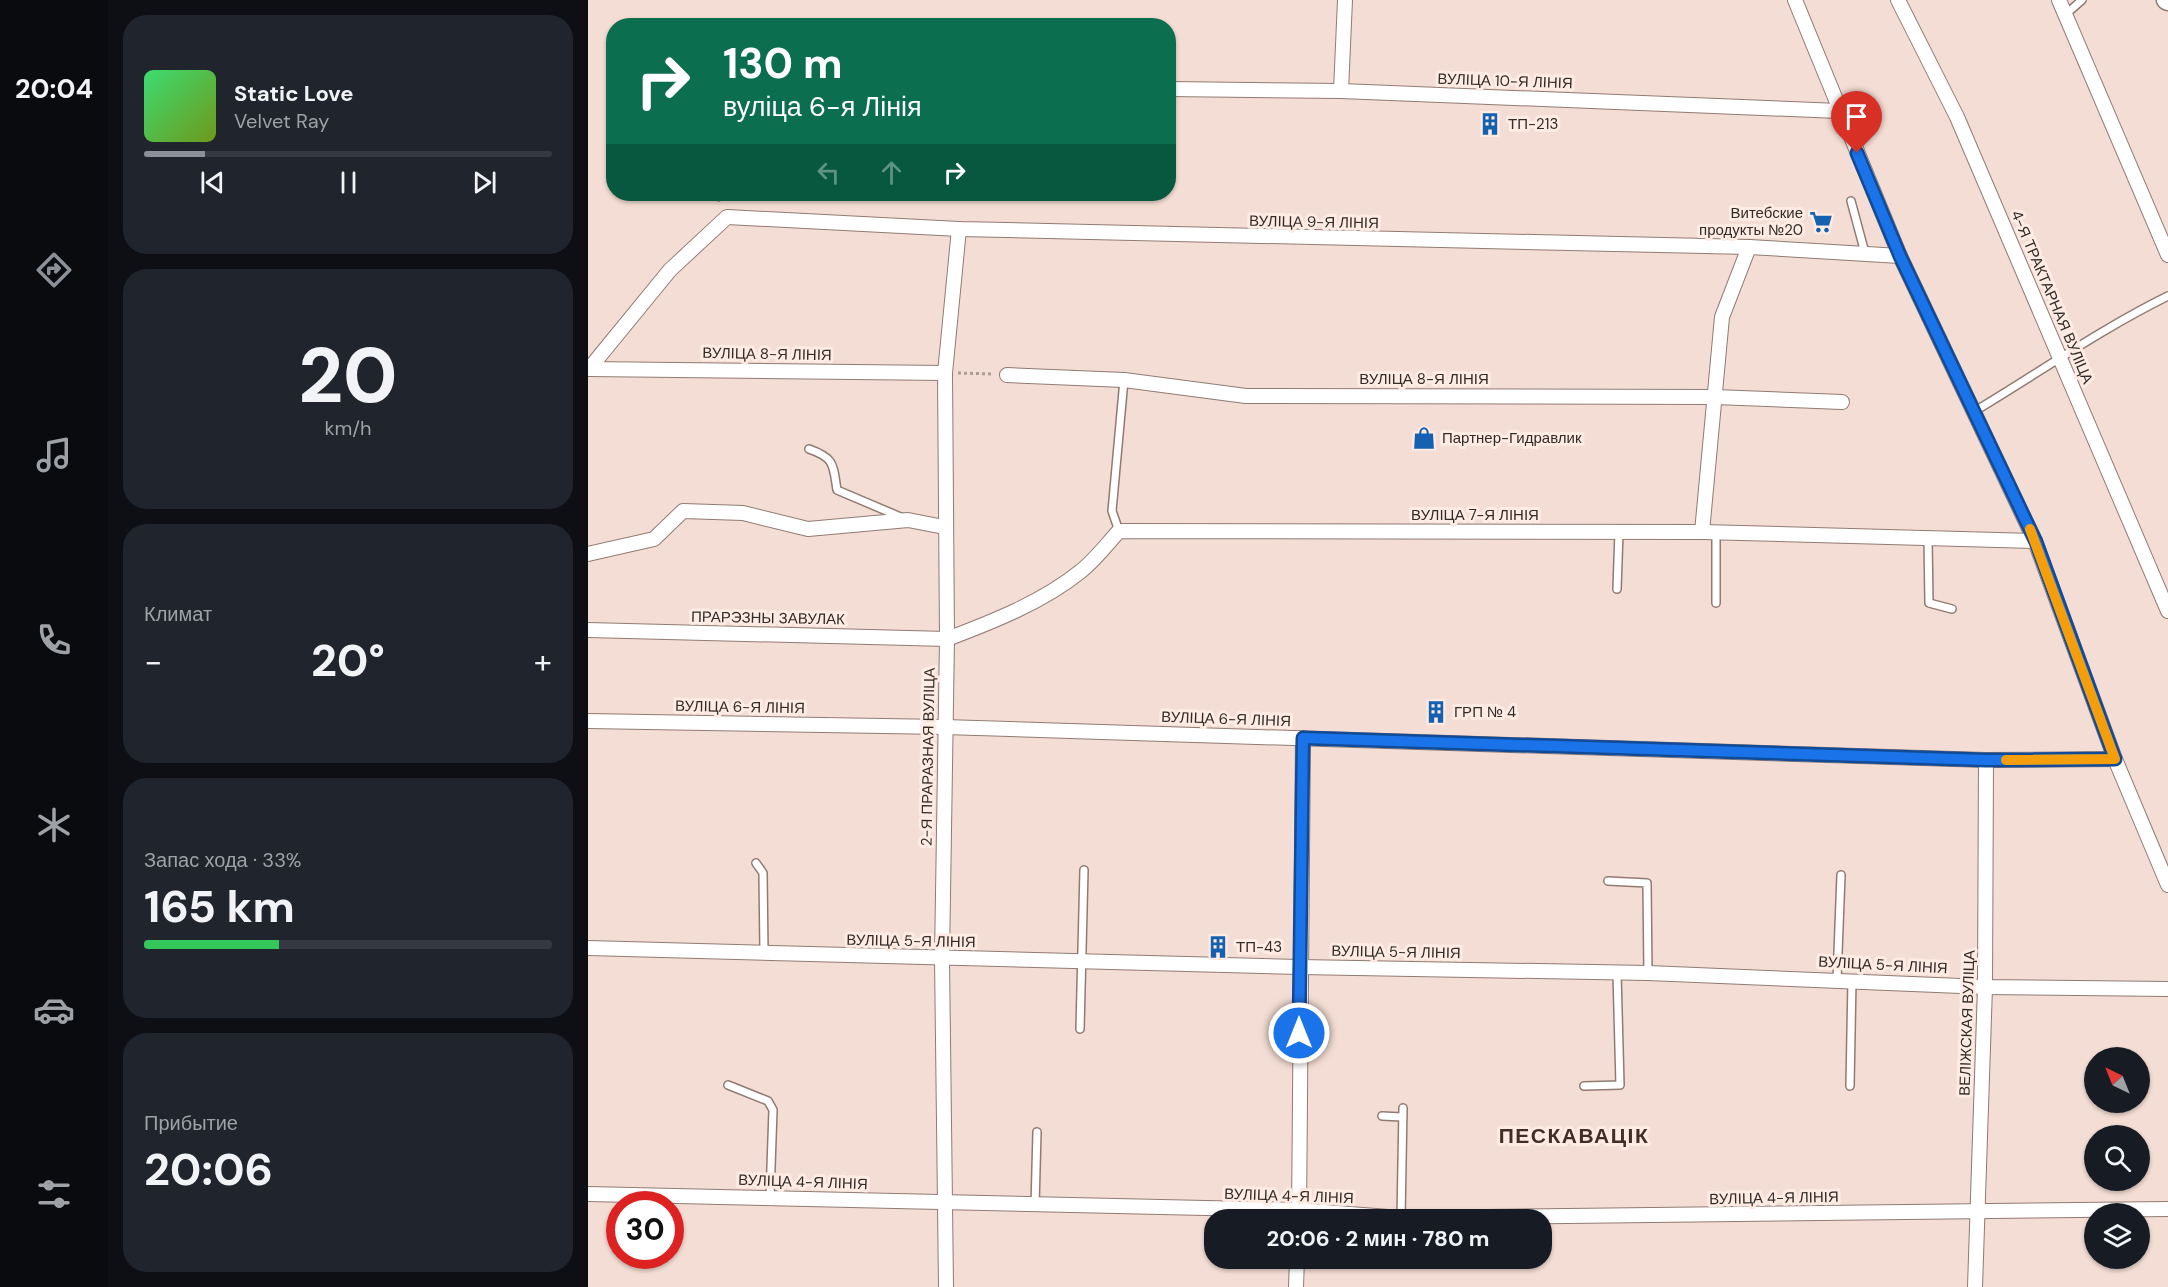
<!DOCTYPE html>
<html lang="ru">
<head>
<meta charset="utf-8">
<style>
  :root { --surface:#171b24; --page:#20242c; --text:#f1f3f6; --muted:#9ea1a6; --line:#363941; --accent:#8c9099 }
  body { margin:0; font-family:"DM Sans",sans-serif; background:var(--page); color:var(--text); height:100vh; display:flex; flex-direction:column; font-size:22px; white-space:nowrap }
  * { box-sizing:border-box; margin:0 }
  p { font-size:20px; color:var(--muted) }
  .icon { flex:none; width:33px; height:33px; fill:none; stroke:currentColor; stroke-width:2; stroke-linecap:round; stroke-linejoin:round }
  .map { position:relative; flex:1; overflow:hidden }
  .details { display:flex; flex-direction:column; gap:15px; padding:15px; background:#0d0f14; width:480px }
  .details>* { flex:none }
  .banner { position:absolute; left:18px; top:18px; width:570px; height:183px; border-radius:24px; box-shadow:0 2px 4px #0004; background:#0b6e4f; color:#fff; overflow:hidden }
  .needle { width:39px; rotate:317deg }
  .fabs { position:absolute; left:1496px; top:1047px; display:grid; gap:12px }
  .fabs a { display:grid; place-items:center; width:66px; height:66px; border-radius:50%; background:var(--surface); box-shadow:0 2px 4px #0004; font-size:30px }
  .speed { position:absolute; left:18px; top:1191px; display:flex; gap:12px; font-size:30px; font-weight:700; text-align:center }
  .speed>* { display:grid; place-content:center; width:78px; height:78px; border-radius:50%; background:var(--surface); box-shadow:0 2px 4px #0004; line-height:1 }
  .speed .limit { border:9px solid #d22; background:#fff; color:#111 }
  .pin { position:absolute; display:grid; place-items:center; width:51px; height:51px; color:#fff; margin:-62px -26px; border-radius:50% 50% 50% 0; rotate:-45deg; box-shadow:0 0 6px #0007 }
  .pin .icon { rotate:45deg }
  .me { position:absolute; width:66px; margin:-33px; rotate:0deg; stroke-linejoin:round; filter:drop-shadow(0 0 4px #0008) }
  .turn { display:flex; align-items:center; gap:21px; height:126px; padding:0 18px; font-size:27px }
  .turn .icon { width:78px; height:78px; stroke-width:2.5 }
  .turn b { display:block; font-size:42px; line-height:51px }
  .lanes { display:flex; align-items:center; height:57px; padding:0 18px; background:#0003; justify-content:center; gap:30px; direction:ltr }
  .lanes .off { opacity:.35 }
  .big { font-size:45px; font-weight:700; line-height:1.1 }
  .details .tile { flex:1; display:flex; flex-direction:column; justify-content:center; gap:9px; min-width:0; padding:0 21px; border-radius:24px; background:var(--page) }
  .details .dial { align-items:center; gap:0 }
  .dial b { font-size:78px; line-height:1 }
  .song { display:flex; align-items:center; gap:18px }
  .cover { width:72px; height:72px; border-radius:9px; background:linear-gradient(135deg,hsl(140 70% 55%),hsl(80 70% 35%)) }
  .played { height:6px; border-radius:3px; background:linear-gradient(90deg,var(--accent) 15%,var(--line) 15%) }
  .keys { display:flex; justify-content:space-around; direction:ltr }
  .heat { display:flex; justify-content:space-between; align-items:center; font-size:33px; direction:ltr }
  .charge { height:9px; border-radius:4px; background:linear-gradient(90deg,#34c759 33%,var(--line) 0) }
  .trip { position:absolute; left:616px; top:1209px; width:348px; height:60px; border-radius:24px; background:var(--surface); box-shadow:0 2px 4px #0004; font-weight:700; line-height:60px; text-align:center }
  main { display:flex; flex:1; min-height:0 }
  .dock { display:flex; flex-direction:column; width:108px; justify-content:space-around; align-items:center; background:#090b0e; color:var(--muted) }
  .dock .icon { width:42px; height:42px }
  .dock .selected { color:var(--accent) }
  .dock b { font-size:27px; color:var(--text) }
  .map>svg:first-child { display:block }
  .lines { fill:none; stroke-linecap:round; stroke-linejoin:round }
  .service-casing { stroke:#907b73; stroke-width:10 }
  .minor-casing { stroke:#907b73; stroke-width:16 }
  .tertiary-casing { stroke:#907b73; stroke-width:21 }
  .path { stroke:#ad9c94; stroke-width:3; stroke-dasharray:3 3; stroke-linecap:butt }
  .service { stroke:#fff; stroke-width:7 }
  .minor { stroke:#fff; stroke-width:14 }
  .tertiary { stroke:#fff; stroke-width:18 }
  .route-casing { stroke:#114b97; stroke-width:15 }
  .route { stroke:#1a73e8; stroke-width:10 }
  .slow { stroke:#f59e0b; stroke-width:10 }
  .labels { text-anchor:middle; stroke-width:6; stroke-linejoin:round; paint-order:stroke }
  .street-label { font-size:15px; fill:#332b27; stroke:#feece4 }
  .poi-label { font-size:15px; fill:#332b27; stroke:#feece4; text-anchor:start }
  .district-label { font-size:21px; font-weight:bold; letter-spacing:1.5px; fill:#402f27; stroke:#feece4 }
</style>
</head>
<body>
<main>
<nav class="dock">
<b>20:04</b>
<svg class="icon selected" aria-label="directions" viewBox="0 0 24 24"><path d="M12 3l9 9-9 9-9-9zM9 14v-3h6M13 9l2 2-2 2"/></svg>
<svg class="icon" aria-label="music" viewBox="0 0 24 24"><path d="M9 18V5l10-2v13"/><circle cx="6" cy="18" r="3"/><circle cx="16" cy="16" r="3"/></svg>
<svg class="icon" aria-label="phone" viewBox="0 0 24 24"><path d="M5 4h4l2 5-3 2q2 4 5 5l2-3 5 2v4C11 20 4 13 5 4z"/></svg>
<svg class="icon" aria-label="climate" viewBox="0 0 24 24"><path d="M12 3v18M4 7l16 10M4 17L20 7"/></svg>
<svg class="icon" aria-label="car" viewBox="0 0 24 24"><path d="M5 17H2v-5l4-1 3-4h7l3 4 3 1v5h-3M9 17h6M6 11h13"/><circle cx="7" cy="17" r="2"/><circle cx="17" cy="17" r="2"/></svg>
<svg class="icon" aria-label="filters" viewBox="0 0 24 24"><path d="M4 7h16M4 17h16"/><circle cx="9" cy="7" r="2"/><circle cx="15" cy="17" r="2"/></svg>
</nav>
<section class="details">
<div class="tile">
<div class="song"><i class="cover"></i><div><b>Static Love</b><p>Velvet Ray</p></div></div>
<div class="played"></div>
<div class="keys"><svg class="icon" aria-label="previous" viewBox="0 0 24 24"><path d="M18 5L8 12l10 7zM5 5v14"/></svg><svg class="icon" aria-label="pause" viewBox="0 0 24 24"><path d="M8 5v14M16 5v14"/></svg><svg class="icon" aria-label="next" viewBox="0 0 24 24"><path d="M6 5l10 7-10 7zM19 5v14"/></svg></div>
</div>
<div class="tile dial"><b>20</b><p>km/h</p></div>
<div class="tile"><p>Климат</p>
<div class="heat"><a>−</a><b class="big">20°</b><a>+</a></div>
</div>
<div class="tile"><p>Запас хода · 33%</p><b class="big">165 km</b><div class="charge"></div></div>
<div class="tile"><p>Прибытие</p><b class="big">20:06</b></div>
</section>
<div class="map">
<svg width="1580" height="1287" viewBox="0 0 1580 1287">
  <rect width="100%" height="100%" fill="#f4ddd4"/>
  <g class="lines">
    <g class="service-casing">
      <g id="service">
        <path d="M1477,15L1494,0"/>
        <path d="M1263,201L1277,253"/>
        <path d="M1387,411C1452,372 1513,329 1580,296"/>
        <path d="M221,449C247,458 245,465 249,490L315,518"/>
        <path d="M531,531L524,511L536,380"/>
        <path d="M1340,538L1341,603L1364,609"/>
        <path d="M1029,589L1031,532"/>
        <path d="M1128,603V533"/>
        <path d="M168,863L175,873L176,953"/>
        <path d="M1020,881L1059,883L1060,973"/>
        <path d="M1249,979L1253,875"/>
        <path d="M492,1029L496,870"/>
        <path d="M140,1085L180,1101L185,1110L182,1196"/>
        <path d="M996,1086L1032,1085L1029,973"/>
        <path d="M1262,1086L1264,980"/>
        <path d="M794,1116L814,1117"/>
        <path d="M447,1206L449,1132"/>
        <path d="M813,1218L815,1108"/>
      </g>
    </g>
    <g class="minor-casing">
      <g id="minor">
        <path d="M1207,0L1312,256L1447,541L1527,759L1580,885"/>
        <path d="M1310,0L1369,117L1580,611"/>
        <path d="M1471,0L1580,255"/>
        <path d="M580,89L753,91L1251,111"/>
        <path d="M753,91L757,0"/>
        <path d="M1,369L82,270L139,217L371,229L1161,247L1312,256"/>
        <path d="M1,369L357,373"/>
        <path d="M419,375L536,380L658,396L1127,397L1254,402"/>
        <path d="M1114,532L1134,317L1161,247"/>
        <path d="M0,554L66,539L95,511L155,513L220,529L320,520L356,527"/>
        <path d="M0,630L359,639C404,622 455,602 493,571C507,560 519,544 531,531L1114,532L1447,541"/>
        <path d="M0,721L356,727L1398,760L1527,759"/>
        <path d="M0,948L711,967L1060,973L1397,987L1580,989"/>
        <path d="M0,1194L711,1210L813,1218L1580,1209"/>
        <path d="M711,1217L715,738"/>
        <path d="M358,1287L354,958L359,639L357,373L371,229"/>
        <path d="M708,1287L709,1258"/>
        <path d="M1387,1287L1397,987L1398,760"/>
      </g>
    </g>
    <g class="tertiary-casing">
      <path id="tertiary" d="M1578,0L1580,1"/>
    </g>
    <g class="path">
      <path d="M127,194L133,204"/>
      <path d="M370,373L405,374"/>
    </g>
    <use href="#service" class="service"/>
    <use href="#minor" class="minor"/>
    <use href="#tertiary" class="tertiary"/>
  </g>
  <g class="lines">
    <g class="route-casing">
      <path id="route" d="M711,1033L715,738L1398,760L1527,759L1448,542L1312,256L1269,153"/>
    </g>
    <use href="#route" class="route"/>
    <path class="slow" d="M1418,760L1527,759L1442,529"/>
  </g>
  <defs>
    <g id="building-bare" transform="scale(1.8)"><path d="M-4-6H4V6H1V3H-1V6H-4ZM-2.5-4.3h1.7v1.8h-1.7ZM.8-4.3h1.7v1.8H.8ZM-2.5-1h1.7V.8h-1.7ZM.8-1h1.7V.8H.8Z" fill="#1561b0" stroke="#feece4" stroke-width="2.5" paint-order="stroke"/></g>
    <g id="supermarket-bare" transform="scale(1.8)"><path d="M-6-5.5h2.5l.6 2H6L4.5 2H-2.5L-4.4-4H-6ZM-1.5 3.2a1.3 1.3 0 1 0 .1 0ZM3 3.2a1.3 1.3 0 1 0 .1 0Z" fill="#1561b0" stroke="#feece4" stroke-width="2.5" paint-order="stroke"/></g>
    <g id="shop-bare" transform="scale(1.8)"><path d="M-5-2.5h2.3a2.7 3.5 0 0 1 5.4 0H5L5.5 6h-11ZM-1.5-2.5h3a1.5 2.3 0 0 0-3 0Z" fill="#1561b0" stroke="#feece4" stroke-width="2.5" paint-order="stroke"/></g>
  </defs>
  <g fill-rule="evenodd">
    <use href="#building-bare" x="902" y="124"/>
    <use href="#supermarket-bare" x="1233" y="222"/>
    <use href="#shop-bare" x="836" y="438"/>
    <use href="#building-bare" x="848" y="712"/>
    <use href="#building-bare" x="630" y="947"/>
  </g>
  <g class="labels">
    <g class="street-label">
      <text transform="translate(917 81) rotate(2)" y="5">ВУЛІЦА 10-Я ЛІНІЯ</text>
      <text transform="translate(726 222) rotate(1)" y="5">ВУЛІЦА 9-Я ЛІНІЯ</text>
      <text transform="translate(1464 297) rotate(67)" y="5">4-Я ТРАКТАРНАЯ ВУЛІЦА</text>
      <text transform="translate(179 354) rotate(1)" y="5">ВУЛІЦА 8-Я ЛІНІЯ</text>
      <text x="836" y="384">ВУЛІЦА 8-Я ЛІНІЯ</text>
      <text x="887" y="520">ВУЛІЦА 7-Я ЛІНІЯ</text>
      <text transform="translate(180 618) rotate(1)" y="5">ПРАРЭЗНЫ ЗАВУЛАК</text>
      <text transform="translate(152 707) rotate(1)" y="5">ВУЛІЦА 6-Я ЛІНІЯ</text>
      <text transform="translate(638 719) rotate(2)" y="5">ВУЛІЦА 6-Я ЛІНІЯ</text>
      <text transform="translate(340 757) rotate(-89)" y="5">2-Я ПРАРАЗНАЯ ВУЛІЦА</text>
      <text transform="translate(323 941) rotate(1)" y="5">ВУЛІЦА 5-Я ЛІНІЯ</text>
      <text transform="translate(808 952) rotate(1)" y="5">ВУЛІЦА 5-Я ЛІНІЯ</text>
      <text transform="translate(1295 965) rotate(3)" y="5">ВУЛІЦА 5-Я ЛІНІЯ</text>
      <text transform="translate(1379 1023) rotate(-88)" y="5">ВЕЛІЖСКАЯ ВУЛІЦА</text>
      <text transform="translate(215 1182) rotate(2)" y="5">ВУЛІЦА 4-Я ЛІНІЯ</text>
      <text transform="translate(701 1196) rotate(2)" y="5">ВУЛІЦА 4-Я ЛІНІЯ</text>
      <text transform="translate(1186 1198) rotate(-1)" y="5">ВУЛІЦА 4-Я ЛІНІЯ</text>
    </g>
    <g class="poi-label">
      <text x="920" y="129">ТП-213</text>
      <text x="1215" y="218" text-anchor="end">Витебские<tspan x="1215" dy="17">продукты №20</tspan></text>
      <text x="854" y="443">Партнер-Гидравлик</text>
      <text x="866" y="717">ГРП № 4</text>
      <text x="648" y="952">ТП-43</text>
    </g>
    <g class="district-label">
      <text x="986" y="1143">ПЕСКАВАЦІК</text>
    </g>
  </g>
</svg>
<div class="fabs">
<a><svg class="needle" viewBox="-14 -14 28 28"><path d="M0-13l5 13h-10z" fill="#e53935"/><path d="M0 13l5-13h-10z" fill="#9ea1a6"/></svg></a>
<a><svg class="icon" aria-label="search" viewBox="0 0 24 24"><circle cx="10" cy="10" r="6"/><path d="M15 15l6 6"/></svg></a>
<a><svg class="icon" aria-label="layers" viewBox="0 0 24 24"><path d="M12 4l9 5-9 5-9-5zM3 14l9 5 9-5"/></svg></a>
</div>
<div class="speed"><div class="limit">30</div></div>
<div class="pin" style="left:1269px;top:153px;background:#d93025"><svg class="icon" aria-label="arrive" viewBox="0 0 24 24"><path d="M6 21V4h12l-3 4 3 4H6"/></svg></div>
<svg class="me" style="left:711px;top:1033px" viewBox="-20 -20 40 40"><circle r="17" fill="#1a73e8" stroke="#fff" stroke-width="3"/><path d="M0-11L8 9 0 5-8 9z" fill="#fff"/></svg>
<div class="trip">20:06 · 2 мин · 780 m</div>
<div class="banner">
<div class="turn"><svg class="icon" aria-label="right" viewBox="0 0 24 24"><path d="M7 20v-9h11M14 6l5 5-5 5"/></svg><div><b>130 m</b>вуліца 6-я Лінія</div></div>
<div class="lanes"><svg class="icon off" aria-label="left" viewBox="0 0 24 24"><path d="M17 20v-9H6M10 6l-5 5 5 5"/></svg><svg class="icon off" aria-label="ahead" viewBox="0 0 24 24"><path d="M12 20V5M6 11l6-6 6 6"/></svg><svg class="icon" aria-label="right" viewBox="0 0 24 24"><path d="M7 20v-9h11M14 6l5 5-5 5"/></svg></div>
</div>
</div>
</main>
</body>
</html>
